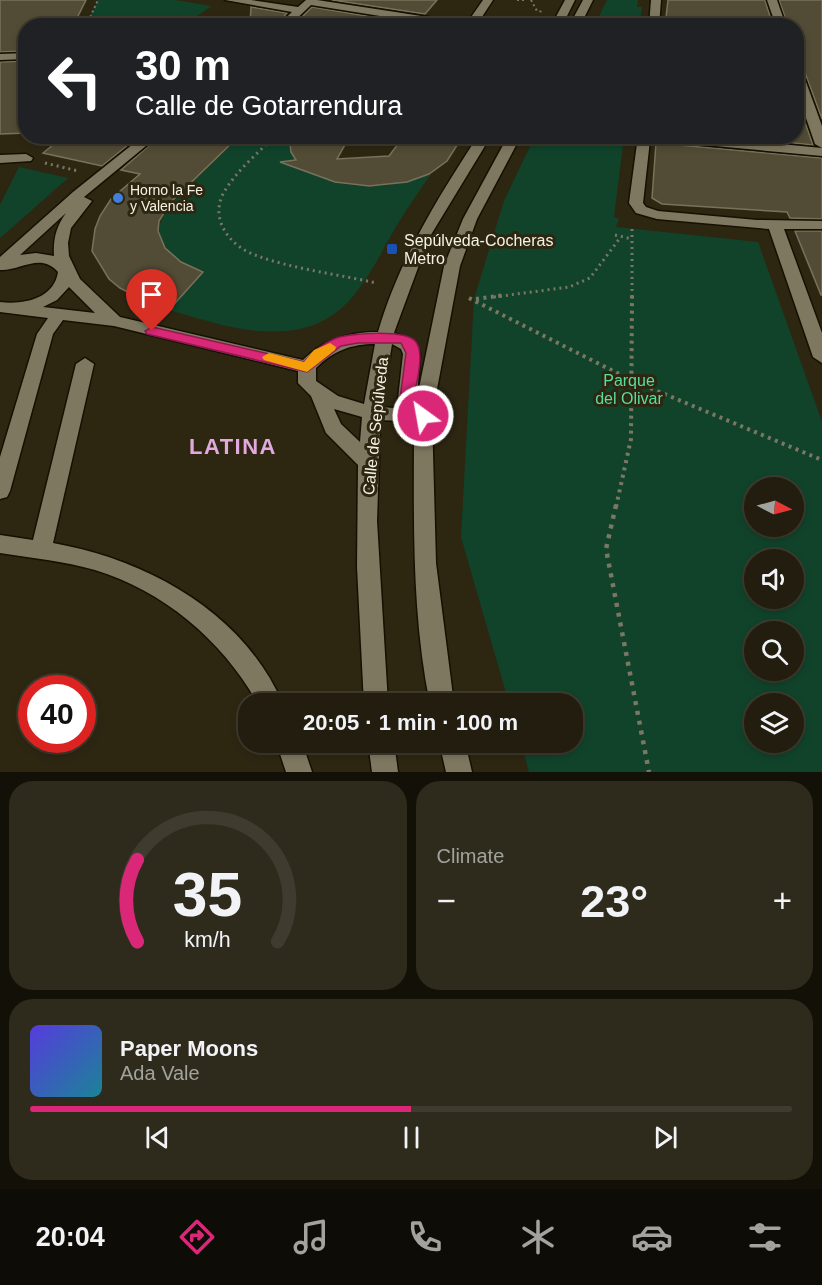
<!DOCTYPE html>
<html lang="en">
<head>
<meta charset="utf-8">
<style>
  :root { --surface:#221d0e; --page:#2e2a1c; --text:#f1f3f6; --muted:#a2a29e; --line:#3f3b2e; --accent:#db2777 }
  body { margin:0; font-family:Arial,sans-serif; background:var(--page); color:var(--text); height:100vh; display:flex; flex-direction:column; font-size:22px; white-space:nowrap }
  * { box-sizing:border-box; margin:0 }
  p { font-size:20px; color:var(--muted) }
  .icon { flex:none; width:33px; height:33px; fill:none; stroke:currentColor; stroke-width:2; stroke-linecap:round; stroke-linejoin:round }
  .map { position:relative; height:772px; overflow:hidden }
  .drawer { display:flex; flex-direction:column; gap:9px; padding:9px; background:#131008; flex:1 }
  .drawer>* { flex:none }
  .hud { position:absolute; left:18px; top:18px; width:786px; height:126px; border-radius:24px; box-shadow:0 3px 9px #0003,0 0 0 2px var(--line); background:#202124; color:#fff; overflow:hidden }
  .needle { width:39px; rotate:96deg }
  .tools { position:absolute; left:744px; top:477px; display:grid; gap:12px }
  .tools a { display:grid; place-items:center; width:60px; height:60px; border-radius:50%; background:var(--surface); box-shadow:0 3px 9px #0003,0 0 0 2px var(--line); font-size:30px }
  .speed { position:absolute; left:18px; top:675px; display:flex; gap:12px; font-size:30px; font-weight:700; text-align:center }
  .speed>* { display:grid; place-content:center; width:78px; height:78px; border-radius:50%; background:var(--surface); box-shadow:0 3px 9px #0003,0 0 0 2px var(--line); line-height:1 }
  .speed .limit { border:9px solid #d22; background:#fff; color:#111 }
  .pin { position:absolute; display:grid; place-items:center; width:51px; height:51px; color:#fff; margin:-62px -26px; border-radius:50% 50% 50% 0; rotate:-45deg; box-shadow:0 0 6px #0007 }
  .pin .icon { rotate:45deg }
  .me { position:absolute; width:66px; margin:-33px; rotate:328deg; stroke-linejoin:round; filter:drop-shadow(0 0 4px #0008) }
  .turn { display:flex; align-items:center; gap:21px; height:126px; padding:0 18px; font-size:27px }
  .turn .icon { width:78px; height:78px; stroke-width:2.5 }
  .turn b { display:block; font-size:42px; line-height:51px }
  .big { font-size:45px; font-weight:800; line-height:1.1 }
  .drawer .card { flex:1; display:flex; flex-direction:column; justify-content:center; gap:9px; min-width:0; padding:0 21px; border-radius:24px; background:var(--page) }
  .drawer .dial { align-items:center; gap:0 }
  .dial svg { height:156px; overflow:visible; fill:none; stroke:var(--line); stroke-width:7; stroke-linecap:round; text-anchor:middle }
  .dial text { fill:var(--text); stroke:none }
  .song { display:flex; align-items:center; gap:18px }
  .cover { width:72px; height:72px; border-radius:9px; background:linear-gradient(135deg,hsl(250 70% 55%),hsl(190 70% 35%)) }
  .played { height:6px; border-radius:3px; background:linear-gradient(90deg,var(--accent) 50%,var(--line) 50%) }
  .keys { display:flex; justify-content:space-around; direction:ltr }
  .heat { display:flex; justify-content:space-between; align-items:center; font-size:33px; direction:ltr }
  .drawer .tiles { flex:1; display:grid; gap:9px; grid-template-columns:1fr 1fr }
  .card:last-child { grid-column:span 2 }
  .trip { position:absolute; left:238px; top:693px; width:345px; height:60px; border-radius:24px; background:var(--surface); box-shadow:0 3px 9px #0003,0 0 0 2px var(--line); font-weight:800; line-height:60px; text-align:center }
  .tabs { display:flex; height:96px; justify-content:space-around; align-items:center; background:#0e0c06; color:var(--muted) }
  .tabs .icon { width:42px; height:42px }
  .tabs .active { color:var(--accent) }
  .tabs b { font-size:27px; color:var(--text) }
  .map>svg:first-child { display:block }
  .green { fill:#11432b; fill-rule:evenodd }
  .building { fill:#524c36; stroke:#79725b; stroke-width:1.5 }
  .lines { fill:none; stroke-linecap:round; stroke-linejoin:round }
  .minor-casing { stroke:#151000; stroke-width:3 }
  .path-far3 { stroke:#7c7765; stroke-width:2; stroke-dasharray:2 3; stroke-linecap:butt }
  .path-far2 { stroke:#7c7765; stroke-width:3; stroke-dasharray:2 4; stroke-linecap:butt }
  .path-far1 { stroke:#7c7765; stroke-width:4; stroke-dasharray:3 4.5; stroke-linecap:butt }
  .path { stroke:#7c7765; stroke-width:4.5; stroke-dasharray:4 6; stroke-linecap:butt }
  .minor { fill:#7f7861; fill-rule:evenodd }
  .route { fill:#db2777; stroke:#8e194d; stroke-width:1.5 }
  .slow { fill:#f59e0b }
  .shop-dot { fill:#3f7fe0; stroke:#2d2712; stroke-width:2 }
  .transit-dot { fill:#1a4fb4; stroke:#2d2712; stroke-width:2 }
  .labels { text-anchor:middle; stroke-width:6; stroke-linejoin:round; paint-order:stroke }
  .far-poi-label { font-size:14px; fill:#f5f2e4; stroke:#2d2712; text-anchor:start }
  .poi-label { font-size:16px; fill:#f5f2e4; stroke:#2d2712; text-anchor:start }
  .park-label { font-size:16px; fill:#5ade9b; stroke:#2d2712 }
  .street-label { font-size:16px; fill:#f5f2e4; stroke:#2d2712 }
  .district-label { font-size:22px; font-weight:bold; letter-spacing:1.5px; fill:#e3a8de; stroke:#2d2712 }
</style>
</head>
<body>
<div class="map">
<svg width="822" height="772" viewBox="0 0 822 772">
  <rect width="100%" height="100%" fill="#2d2712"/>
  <g class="green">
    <path d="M98,0H175L211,6L185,25H86Z"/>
    <path d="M607,0H638L637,7H642L639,25H595Z"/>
    <path d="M535,136L624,137L614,217L619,219L616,227L758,242L822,422V772H529L521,743L573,742V704L509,703L461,537L474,299L504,201ZM754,488H794V526H754ZM754,560H794V598H754ZM754,632H794V670H754ZM754,704H794V742H754Z"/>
    <path d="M239,137H292C288,151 293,159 305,168C333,188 372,190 404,182C413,180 424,174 430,175C419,192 407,208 397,225C361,288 343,337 259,331C229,329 198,318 169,310L204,271C135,248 155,217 196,179C210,165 225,151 239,137Z"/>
    <path d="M19,167L68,178L0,238V205Z"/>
  </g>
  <g class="building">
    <path d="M0,0H86L73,26H26V51L0,52Z"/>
    <path d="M332,0H437L425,14Z"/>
    <path d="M668,0H765L773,26H665Z"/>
    <path d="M779,0H822V119L804,70L796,66V26H788Z"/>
    <path d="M251,7L287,13L275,26H250Z"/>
    <path d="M312,7L416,24L293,26Z"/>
    <path d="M26,61V133L0,134V62Z"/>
    <path d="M796,97L813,145L727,136H796Z"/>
    <path d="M64,136H139L102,166L43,153Z"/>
    <path d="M160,136H239L171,202L159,221L158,231L165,248L181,262L203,272L169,310L151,304L120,288L109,279L92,251L95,229L100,216L111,199L140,174L121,170Z"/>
    <path d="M289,136H350L337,159L389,156L404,136H463L447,161L429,174L407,182L369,186L335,182L280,162L296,160L291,152Z"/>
    <path d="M656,143L822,158V219L790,218L787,212L662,204L652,198Z"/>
    <path d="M795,231H822V295H821Z"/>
  </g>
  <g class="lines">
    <g class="minor-casing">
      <g id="minor">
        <path d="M225,0H251L298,7L306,0H317L467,23L483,0H493L476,26H443L311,5L289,26H277L292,12Z"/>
        <path d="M565,0H575L562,26H551Z"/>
        <path d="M583,0H593L580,26H569Z"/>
        <path d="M651,0H661L659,26H649Z"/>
        <path d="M767,0H777L786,26H776Z"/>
        <path d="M26,53V59L0,60V54Z"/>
        <path d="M796,68L802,71L822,126V148L815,144L796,89Z"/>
        <path d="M143,136H158L84,197L92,201L71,228L68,243L69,256L80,279L120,317L303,360C324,339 349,332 378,332C399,260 437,199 478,136H491L429,238L395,330L394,333L415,342L420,354L417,398L444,266L463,219L508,136H521L477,219L460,266L432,416L436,563L454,704H430C411,611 414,516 414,422L381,420L380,430L377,521L388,704H364L357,567L358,465L326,433L311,396L298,383V371L114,326L63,320L53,334L10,491L7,497L0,499V457L37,334L48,318L0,312V302C23,305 54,299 58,272C40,252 21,271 0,270V257L73,192ZM66,213C56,227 53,239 54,256L36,253L20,255ZM69,287L95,313L43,307L57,300ZM375,344L364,404L338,396L316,381V368C333,351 351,344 375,344ZM392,344L401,349L403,354L398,399L405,409L382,407ZM334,409L362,417L360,442L341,424Z"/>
        <path d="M638,136H698L822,148V156L650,140L643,203L646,207L658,211L757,220L822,221V229H784L822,333V363L813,357L769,229L657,219L636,213L629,203Z"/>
        <path d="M26,154L33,158L31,161L0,163V155Z"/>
        <path d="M85,358L94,364L53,543C148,560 243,612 283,704H258C223,641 164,591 95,570C64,561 31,558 0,553V535L33,540L76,364Z"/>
        <path d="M276,742H302L312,772H286Z"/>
        <path d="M368,742H394L398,772H372Z"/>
        <path d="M439,742H465L472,772H446Z"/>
      </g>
    </g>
    <g class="path-far3">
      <path d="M517,0H524"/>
      <path d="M531,0L537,11L544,12"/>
      <path d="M86,26L98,0"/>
    </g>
    <g class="path-far2">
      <path d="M275,136C257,154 235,172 223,194C210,220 230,246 255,255C292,269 337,274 376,283"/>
      <path d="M45,163L78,171"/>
      <path d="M615,235L632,239"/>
      <path d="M494,297L569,287L590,278L620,238"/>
      <path d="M632,297V226"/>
    </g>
    <g class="path-far1">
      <path d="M469,298L631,380L822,460"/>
      <path d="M476,299L505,295"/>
      <path d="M616,507L631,439L632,295"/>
    </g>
    <path class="path" d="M616,505L606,549L649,772"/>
    <use href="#minor" class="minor"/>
  </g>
  <path class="route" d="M152,327L304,362C312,353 322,344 334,339C348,333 406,329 416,342C425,354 416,383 414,398L430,416L423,421L418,419L400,399L406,353L401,343H358L341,346L307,372L147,334L145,331Z"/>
  <path class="slow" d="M330,343L336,347L335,350L307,372L264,360L262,357L269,353L304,362L314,350Z"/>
  <circle class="shop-dot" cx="118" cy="198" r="6"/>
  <rect class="transit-dot" x="386" y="243" width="12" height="12" rx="3"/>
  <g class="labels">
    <g class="far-poi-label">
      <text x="130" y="195">Horno la Fe<tspan x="130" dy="16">y Valencia</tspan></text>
    </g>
    <g class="poi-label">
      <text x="404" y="246">Sepúlveda-Cocheras<tspan x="404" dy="18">Metro</tspan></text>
    </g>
    <g class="park-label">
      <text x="629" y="386">Parque<tspan x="629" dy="18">del Olivar</tspan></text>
    </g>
    <g class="street-label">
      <text transform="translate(375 426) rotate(-84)" y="6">Calle de Sepúlveda</text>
    </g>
    <g class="district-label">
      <text x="233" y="454">LATINA</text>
    </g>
  </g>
</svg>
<div class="tools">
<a><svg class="needle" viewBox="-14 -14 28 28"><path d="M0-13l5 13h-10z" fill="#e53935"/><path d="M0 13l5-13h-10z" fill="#a2a29e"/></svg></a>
<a><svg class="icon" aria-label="sound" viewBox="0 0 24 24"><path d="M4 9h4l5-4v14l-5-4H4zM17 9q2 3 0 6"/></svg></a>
<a><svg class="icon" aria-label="search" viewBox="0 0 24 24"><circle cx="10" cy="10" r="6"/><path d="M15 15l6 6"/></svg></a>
<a><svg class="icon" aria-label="layers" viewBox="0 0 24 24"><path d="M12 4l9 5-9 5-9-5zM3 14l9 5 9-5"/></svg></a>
</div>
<div class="speed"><div class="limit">40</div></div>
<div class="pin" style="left:152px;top:331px;background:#d93025"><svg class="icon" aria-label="arrive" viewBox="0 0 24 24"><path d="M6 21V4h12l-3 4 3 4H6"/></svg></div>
<svg class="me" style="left:423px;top:416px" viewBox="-20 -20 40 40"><circle r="17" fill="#db2777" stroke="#fff" stroke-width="3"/><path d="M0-11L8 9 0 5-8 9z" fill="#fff"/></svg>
<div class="trip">20:05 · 1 min · 100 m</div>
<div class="hud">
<div class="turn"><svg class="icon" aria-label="left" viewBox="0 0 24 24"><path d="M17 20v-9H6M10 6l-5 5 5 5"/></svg><div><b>30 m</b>Calle de Gotarrendura</div></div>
</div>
</div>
<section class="drawer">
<div class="tiles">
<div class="card dial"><svg viewBox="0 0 100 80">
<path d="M14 69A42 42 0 1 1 86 69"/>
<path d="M14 69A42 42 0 0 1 14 27" stroke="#db2777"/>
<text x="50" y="56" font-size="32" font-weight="700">35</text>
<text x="50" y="72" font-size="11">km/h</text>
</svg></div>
<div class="card"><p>Climate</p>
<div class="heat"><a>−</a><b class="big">23°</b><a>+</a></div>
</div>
<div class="card">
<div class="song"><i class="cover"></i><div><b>Paper Moons</b><p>Ada Vale</p></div></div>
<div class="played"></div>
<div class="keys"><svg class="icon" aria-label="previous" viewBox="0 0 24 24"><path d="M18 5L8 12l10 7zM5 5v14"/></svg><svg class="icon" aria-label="pause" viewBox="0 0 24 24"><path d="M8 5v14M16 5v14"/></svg><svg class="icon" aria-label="next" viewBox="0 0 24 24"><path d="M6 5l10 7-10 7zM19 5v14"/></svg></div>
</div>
</div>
</section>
<nav class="tabs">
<b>20:04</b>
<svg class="icon active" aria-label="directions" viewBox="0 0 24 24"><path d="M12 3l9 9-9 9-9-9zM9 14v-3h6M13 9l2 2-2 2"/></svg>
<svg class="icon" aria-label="music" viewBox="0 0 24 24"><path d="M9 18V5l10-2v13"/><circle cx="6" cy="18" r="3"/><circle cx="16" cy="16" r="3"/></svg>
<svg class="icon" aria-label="phone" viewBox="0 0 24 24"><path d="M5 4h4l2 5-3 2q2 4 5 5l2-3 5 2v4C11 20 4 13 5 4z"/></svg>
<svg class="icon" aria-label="climate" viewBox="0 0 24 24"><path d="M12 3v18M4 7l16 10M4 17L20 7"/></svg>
<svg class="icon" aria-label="car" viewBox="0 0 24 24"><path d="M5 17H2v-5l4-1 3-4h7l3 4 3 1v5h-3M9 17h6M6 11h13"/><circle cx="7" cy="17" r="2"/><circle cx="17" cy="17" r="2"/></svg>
<svg class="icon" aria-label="filters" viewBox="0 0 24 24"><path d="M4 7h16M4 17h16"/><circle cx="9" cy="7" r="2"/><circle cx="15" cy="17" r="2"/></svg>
</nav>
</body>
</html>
